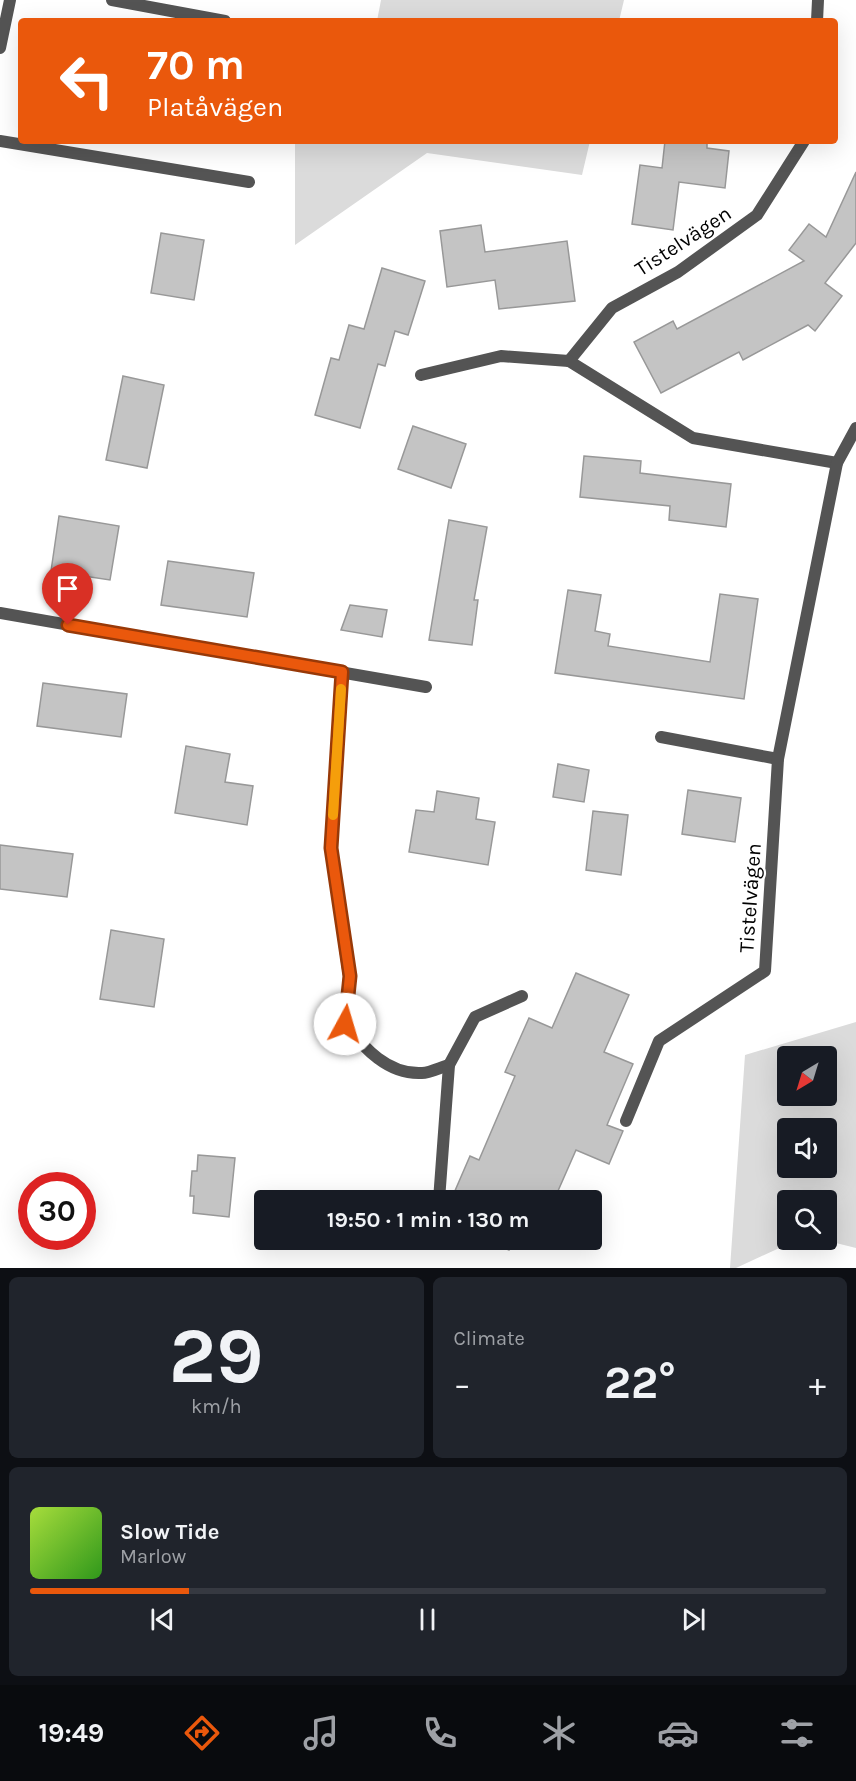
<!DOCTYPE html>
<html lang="en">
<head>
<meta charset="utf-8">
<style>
  :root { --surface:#171b24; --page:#20242c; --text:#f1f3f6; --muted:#9ea1a6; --line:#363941; --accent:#ea580c }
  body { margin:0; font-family:Karla,sans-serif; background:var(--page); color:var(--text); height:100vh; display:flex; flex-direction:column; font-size:22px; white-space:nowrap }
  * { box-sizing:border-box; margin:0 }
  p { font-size:20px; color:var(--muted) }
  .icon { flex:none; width:33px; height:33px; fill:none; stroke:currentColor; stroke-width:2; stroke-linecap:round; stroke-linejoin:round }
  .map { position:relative; height:1268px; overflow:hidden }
  .drawer { display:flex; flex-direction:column; gap:9px; padding:9px; background:#0d0f14; flex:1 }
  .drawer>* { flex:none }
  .banner { position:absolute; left:18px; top:18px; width:820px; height:126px; border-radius:6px; box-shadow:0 6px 24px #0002; background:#ea580c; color:#fff; overflow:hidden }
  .needle { width:39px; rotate:218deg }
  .controls { position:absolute; left:777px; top:1046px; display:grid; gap:12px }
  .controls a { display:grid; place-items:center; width:60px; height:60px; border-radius:6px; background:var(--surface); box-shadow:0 6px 24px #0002; font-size:30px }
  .speed { position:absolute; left:18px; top:1172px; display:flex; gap:12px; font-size:30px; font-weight:700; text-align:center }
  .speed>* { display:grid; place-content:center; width:78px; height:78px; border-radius:50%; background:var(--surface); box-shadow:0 6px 24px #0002; line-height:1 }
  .speed .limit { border:9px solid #d22; background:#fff; color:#111 }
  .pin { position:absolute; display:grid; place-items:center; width:51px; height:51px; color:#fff; margin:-62px -26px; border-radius:50% 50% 50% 0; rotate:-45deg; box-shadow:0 0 6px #0007 }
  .pin .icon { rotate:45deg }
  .me { position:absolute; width:66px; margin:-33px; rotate:6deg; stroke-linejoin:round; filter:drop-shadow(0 0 4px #0008) }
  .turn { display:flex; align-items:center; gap:21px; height:126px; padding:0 30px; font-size:27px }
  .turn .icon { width:78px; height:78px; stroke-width:2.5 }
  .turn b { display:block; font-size:42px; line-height:51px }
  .big { font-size:45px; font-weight:700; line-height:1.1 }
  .drawer .card { flex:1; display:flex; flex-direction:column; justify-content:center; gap:9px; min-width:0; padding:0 21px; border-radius:9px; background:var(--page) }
  .drawer .dial { align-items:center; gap:0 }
  .dial b { font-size:78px; line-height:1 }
  .song { display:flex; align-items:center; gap:18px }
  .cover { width:72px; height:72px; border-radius:9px; background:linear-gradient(135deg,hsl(80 70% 55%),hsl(110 70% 35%)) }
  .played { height:6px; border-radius:3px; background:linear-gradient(90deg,var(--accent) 20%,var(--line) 20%) }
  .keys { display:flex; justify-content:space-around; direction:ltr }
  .heat { display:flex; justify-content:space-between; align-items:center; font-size:33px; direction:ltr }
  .drawer .tiles { flex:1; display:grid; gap:9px; grid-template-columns:1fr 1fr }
  .card:last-child { grid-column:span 2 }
  .trip { position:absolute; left:254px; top:1190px; width:348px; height:60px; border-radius:6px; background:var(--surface); box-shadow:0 6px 24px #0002; font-weight:700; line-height:60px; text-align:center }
  .menu { display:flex; height:96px; justify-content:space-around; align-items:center; background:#090b0e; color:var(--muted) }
  .menu .icon { width:42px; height:42px }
  .menu .current { color:var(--accent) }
  .menu b { font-size:27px; color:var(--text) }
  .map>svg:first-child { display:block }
  .green { fill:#dbdbdb; fill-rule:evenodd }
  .building { fill:#c4c4c4; stroke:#989898; stroke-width:1.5 }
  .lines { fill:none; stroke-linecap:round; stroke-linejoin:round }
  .service { stroke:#545454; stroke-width:12 }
  .minor { stroke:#545454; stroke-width:12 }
  .route-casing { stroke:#983908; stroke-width:15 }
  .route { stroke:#ea580c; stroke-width:10 }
  .slow { stroke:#f59e0b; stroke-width:10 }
  .labels { text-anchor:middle; stroke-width:4.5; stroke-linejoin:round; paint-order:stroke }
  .street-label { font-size:21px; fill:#000; stroke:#fff }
</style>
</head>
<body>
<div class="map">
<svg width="856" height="1268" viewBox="0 0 856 1268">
  <rect width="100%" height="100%" fill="#fff"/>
  <g class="green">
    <path d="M381,0H624L619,21H377Z"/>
    <path d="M295,141H590L582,175L427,153L295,245Z"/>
    <path d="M856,1022V1248L820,1239H826V1200H788V1239H799L736,1268H730L745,1055ZM788,1056H826V1095H788ZM788,1128H826V1167H788Z"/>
  </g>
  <g class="building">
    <path d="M665,141H707V148L729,151L725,188L679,182L673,230L632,224L640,165L662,168Z"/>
    <path d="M856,172V243L825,283L842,296L815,331L808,325L743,360L739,352L661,393L634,342L673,321L677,329L804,261L789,250L809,224L826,237Z"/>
    <path d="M481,225L485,252L567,241L575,301L499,309L495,280L447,287L440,231Z"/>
    <path d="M161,233L204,240L194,300L151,293Z"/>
    <path d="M382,268L425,281L408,335L395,331L385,366L378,364L360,428L315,415L331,358L339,360L349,325L364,329Z"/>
    <path d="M123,376L164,385L147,468L106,460Z"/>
    <path d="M413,426L466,444L451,488L398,469Z"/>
    <path d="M584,456L641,461L640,473L731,484L726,527L669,520L670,506L580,497Z"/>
    <path d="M59,516L119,526L110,580L51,571Z"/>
    <path d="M449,520L487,527L474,600H478L472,645L429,640Z"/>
    <path d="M168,561L254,573L247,617L161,605Z"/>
    <path d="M568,590L601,595L595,631L610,634L608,646L710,662L720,594L758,599L744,699L555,673Z"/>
    <path d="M350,605L387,610L382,637L341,630Z"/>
    <path d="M43,683L127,694L121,737L37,726Z"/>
    <path d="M186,746L230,754L225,782L253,786L247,825L175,813Z"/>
    <path d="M558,764L589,770L584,802L553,797Z"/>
    <path d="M688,790L741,798L735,842L682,834Z"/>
    <path d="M437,791L479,798L476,819L495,822L488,865L409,852L416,810L434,812Z"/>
    <path d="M593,811L628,815L621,875L586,870Z"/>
    <path d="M0,845L73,854L67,897L0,889Z"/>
    <path d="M111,930L164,939L154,1007L100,999Z"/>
    <path d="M576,973L629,995L604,1052L633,1064L607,1125L623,1131L609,1164L576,1150L554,1200H451L470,1156L479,1160L515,1076L505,1072L529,1018L552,1028Z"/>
    <path d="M198,1155L235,1158L229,1217L193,1213L194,1196H190L192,1171H197Z"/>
    <path d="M483,1239H538L534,1248L514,1239L509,1250Z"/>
  </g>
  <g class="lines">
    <g class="service">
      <path d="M112,0L225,21"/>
      <path d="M0,141L249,182"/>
    </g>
    <g class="minor">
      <path d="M817,21L818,0"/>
      <path d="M0,48L10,0"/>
      <path d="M569,361L612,308L678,272L757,215L804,141"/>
      <path d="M421,375L501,356L569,361L693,438L837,463"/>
      <path d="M0,613L426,687"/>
      <path d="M342,672L331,848L349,977L345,1024C364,1048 388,1075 422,1073C430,1073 441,1067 449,1065"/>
      <path d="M661,737L778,759"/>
      <path d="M626,1121L659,1041L765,971L778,759L837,463L856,428"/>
      <path d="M439,1200L449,1065L475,1017L522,996"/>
    </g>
  </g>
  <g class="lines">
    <g class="route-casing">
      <path id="route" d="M68,625L342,672L331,848L350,976L345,1024"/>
    </g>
    <use href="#route" class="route"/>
    <path class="slow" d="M333,815L341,689"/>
  </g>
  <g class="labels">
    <g class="street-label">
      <text transform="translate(683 241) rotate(-33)" y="7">Tistelvägen</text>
      <text transform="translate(750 898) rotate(-86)" y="7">Tistelvägen</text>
    </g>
  </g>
</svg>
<div class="controls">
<a><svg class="needle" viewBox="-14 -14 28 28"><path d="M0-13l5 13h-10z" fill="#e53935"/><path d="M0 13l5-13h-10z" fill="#9ea1a6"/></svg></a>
<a><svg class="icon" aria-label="sound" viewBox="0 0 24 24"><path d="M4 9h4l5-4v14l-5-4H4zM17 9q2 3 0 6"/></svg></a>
<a><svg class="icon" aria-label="search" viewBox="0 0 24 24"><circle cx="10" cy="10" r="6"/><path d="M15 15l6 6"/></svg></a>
</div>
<div class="speed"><div class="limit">30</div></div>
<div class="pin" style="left:68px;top:625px;background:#d93025"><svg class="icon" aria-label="arrive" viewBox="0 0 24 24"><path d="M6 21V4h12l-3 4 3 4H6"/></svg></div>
<svg class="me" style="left:345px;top:1024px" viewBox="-20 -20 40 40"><circle r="19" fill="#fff"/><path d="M0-13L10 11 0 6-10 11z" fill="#ea580c"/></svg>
<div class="trip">19:50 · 1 min · 130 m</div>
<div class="banner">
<div class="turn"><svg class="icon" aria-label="left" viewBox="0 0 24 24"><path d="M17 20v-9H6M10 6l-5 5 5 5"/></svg><div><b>70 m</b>Platåvägen</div></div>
</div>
</div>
<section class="drawer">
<div class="tiles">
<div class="card dial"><b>29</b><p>km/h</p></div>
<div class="card"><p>Climate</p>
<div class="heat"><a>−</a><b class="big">22°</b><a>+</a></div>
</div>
<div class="card">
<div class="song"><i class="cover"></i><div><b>Slow Tide</b><p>Marlow</p></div></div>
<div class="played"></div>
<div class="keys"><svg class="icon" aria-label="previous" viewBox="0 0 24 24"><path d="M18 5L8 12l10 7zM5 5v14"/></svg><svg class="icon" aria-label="pause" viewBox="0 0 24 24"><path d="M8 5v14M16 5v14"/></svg><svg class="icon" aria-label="next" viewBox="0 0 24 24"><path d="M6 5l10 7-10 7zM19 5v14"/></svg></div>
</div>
</div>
</section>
<nav class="menu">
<b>19:49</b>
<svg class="icon current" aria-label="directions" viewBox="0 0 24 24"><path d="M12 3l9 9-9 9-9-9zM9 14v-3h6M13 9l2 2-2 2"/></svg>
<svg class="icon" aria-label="music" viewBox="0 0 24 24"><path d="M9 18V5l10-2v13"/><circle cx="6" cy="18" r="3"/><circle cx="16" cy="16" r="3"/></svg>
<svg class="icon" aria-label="phone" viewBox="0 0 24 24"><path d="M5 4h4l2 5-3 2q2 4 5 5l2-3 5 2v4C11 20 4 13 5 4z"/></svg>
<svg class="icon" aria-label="climate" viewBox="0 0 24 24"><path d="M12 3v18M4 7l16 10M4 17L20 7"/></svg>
<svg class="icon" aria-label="car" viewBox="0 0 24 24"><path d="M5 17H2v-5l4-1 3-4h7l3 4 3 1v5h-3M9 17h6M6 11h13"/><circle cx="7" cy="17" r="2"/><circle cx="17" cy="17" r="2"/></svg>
<svg class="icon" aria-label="filters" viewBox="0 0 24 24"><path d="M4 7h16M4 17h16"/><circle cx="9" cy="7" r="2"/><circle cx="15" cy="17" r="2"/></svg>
</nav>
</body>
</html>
